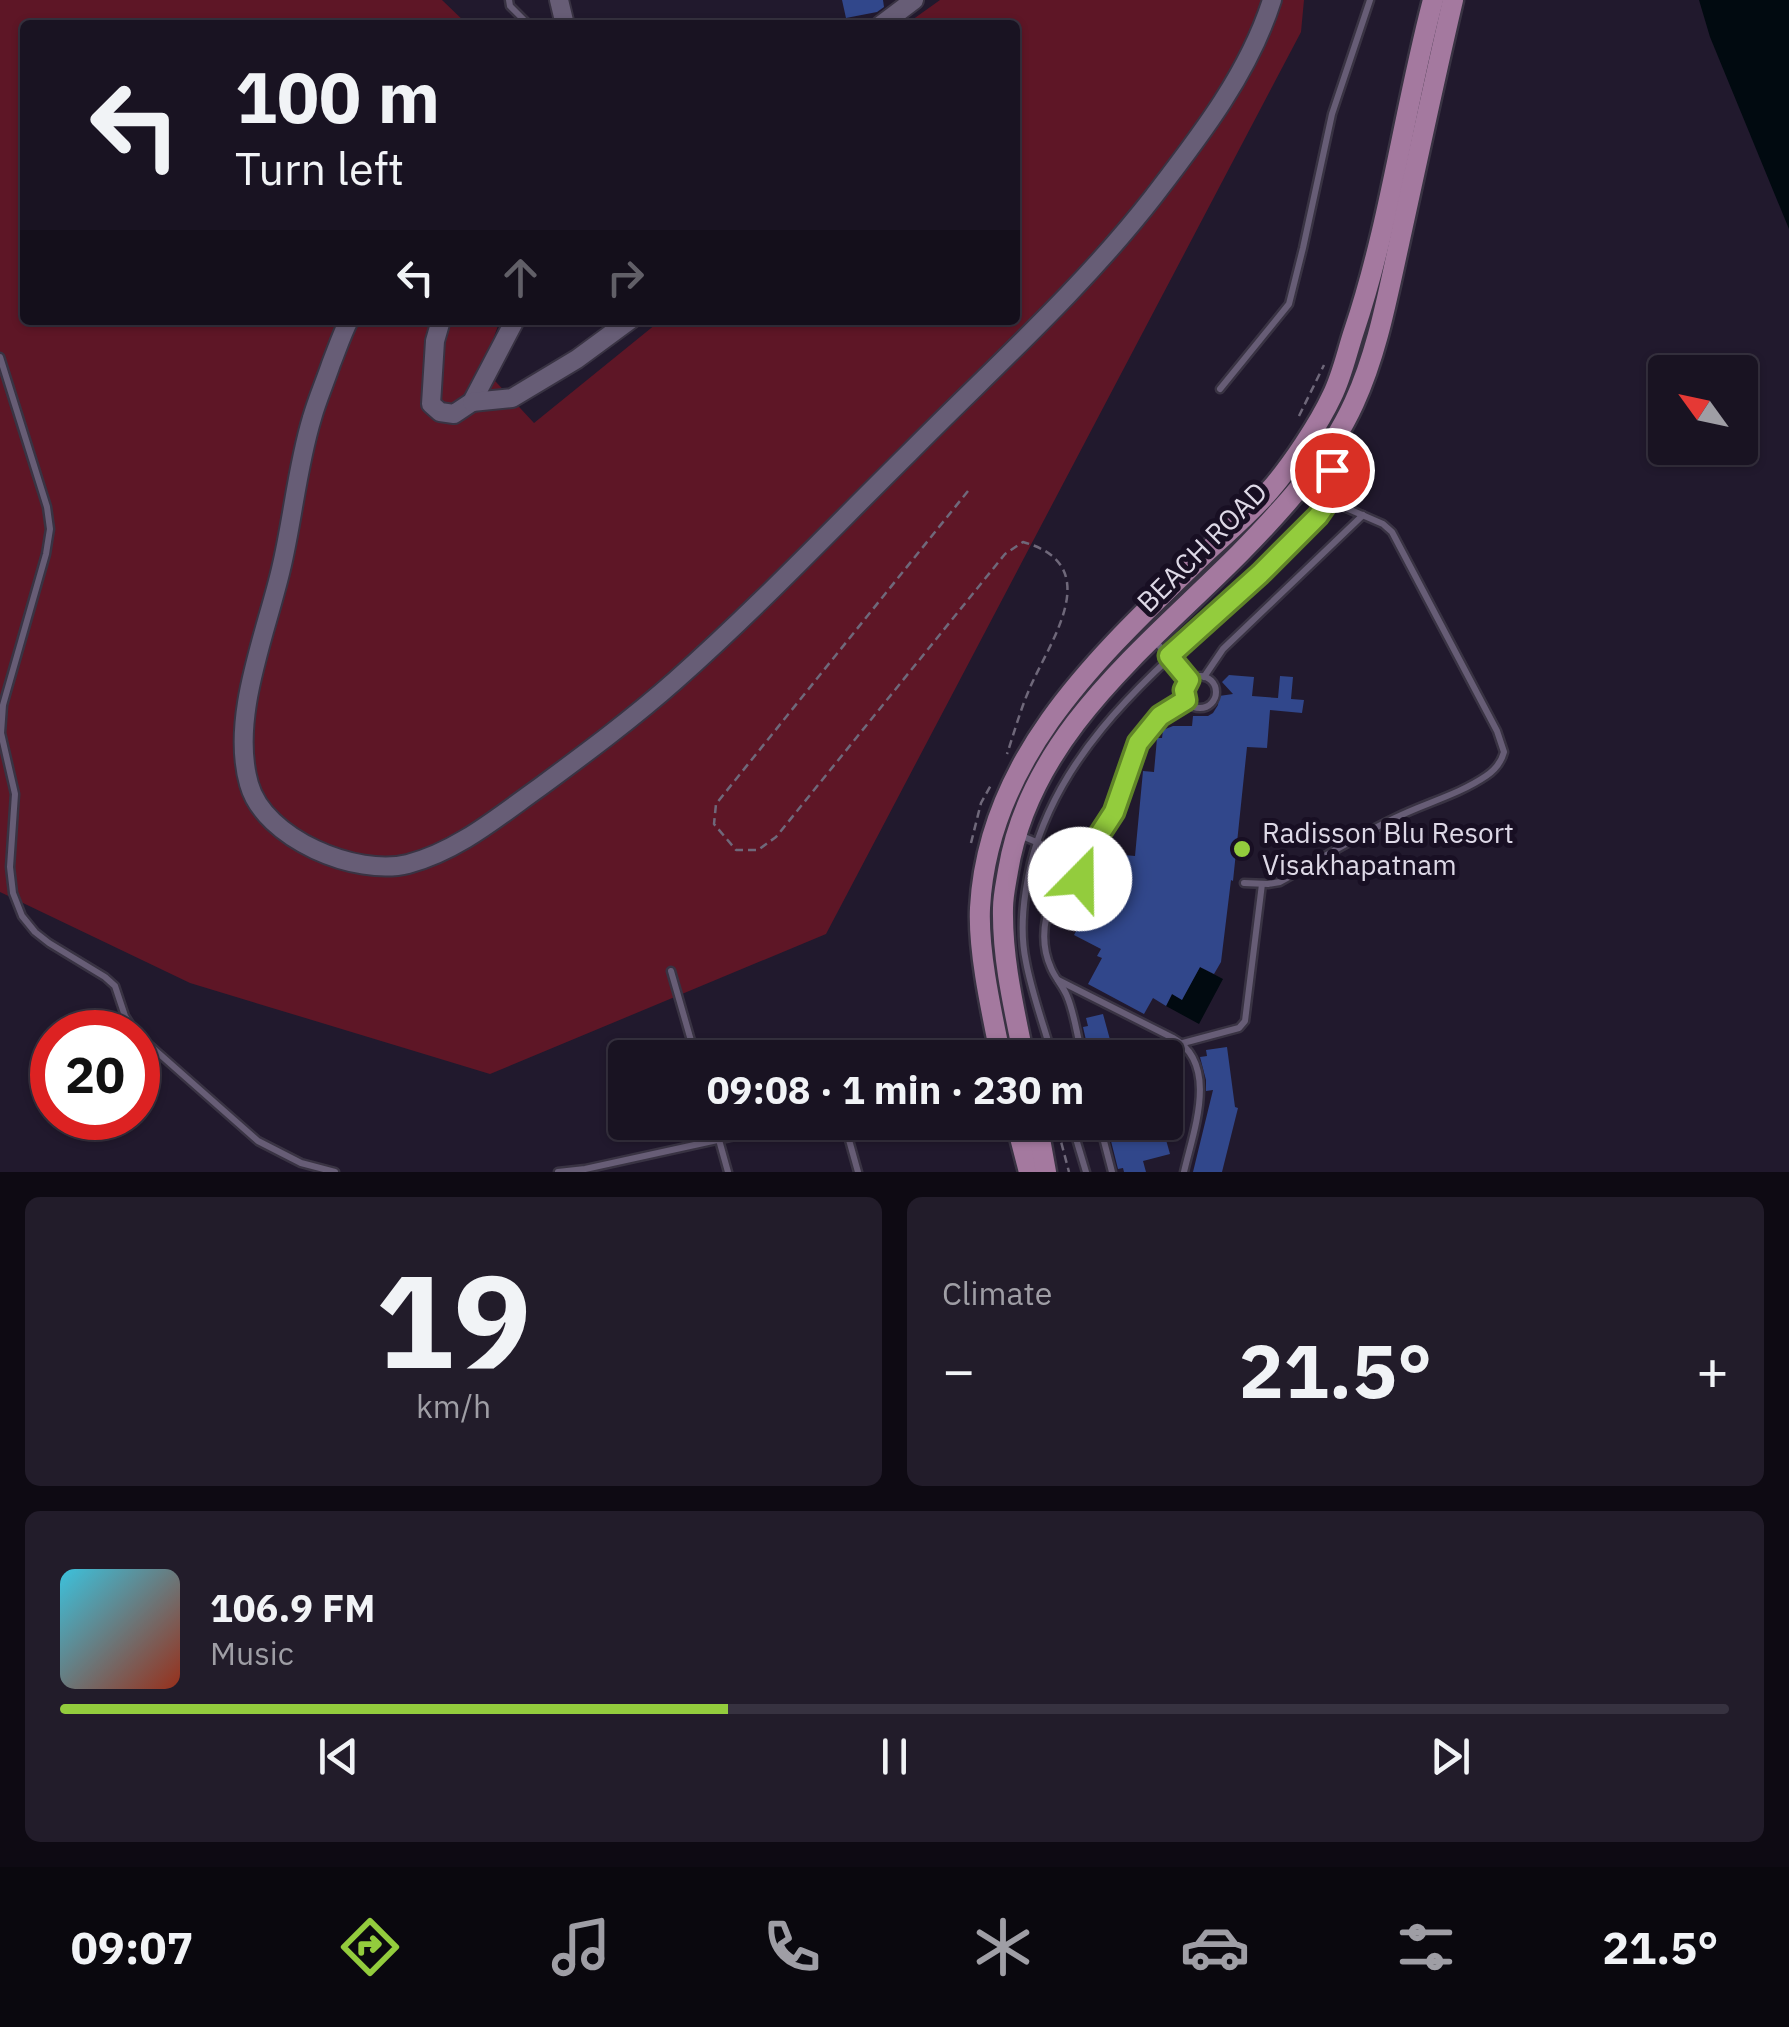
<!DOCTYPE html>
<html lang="en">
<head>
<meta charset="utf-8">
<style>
  :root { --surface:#191322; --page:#221c2a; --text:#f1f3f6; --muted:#9f9ea5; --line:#373240; --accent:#93cc3d }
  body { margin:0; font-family:"IBM Plex Sans",sans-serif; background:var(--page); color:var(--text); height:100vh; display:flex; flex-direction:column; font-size:38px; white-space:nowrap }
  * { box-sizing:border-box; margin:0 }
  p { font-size:32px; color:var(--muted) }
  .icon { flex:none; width:55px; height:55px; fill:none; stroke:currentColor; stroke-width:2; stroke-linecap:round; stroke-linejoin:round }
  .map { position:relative; height:1172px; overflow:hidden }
  .side { display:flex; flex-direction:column; gap:25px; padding:25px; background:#0e0a13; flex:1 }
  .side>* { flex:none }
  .top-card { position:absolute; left:20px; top:20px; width:1000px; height:305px; border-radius:10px; box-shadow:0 2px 8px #0004,0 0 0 2px var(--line); background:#191322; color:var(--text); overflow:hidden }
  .needle { width:65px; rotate:303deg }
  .fabs { position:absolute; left:1648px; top:355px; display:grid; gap:20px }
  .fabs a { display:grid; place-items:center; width:110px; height:110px; border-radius:10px; background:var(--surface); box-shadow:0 2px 8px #0004,0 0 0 2px var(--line); font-size:50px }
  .speed { position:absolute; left:30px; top:1010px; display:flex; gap:20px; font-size:50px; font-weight:700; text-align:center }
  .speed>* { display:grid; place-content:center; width:130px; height:130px; border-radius:50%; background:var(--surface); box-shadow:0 2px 8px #0004,0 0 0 2px var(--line); line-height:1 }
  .speed .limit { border:15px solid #d22; background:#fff; color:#111 }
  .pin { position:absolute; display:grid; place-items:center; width:85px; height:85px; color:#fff; margin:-42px; border:5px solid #fff; border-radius:50%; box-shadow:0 2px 10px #0007 }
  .me { position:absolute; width:110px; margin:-55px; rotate:22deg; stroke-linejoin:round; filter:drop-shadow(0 0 8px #0008) }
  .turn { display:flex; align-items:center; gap:35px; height:210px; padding:0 50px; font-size:45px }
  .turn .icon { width:130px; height:130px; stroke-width:2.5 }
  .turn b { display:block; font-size:70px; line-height:85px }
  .lanes { display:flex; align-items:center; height:95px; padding:0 50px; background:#0003; justify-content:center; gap:50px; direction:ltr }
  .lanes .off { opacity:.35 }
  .big { font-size:75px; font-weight:700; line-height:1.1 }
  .side .tile { flex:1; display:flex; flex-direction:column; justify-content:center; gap:15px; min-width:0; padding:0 35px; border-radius:15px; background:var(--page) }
  .side .dial { align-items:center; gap:0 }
  .dial b { font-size:130px; line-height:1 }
  .song { display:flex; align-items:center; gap:30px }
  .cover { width:120px; height:120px; border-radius:15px; background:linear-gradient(135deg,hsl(190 70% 55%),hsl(10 70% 35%)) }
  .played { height:10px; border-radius:5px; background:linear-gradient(90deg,var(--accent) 40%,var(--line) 40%) }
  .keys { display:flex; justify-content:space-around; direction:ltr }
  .heat { display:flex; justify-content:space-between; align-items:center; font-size:55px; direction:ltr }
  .side .tiles { flex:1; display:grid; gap:25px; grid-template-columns:1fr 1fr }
  .tile:last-child { grid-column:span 2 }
  .trip { position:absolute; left:608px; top:1040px; width:575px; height:100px; border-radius:10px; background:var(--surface); box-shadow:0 2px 8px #0004,0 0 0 2px var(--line); font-weight:700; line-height:100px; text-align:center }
  .tab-bar { display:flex; height:160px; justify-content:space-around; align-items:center; background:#0a080e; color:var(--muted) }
  .tab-bar .icon { width:70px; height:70px }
  .tab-bar .current { color:var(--accent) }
  .tab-bar b { font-size:45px; color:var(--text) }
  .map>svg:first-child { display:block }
  .green { fill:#5e1626 }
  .water { fill:#010a10 }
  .building { fill:#31478b }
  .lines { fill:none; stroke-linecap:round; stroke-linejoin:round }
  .lane-casing { stroke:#393343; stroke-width:11 }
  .secondary-casing { stroke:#393343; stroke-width:22 }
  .primary-casing { stroke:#393343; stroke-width:25 }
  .path { stroke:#6f687a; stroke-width:2.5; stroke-dasharray:8 5; stroke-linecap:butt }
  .lane { stroke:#675d76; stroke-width:6 }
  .secondary { stroke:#675d76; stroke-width:18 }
  .primary { stroke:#a4799f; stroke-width:20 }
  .route-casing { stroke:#608528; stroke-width:25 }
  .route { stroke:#93cc3d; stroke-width:18 }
  .poi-dot { fill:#93cc3d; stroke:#180f23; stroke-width:4 }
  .labels { text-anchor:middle; stroke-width:10; stroke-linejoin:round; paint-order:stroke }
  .street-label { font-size:28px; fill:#ddd8e6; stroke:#180f23 }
  .poi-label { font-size:28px; fill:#ddd8e6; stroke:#180f23; text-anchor:start }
</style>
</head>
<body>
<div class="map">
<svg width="1789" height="1172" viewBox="0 0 1789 1172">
  <rect width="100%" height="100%" fill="#21192d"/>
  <path class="green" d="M0,0H442L468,25H25V320H500L483,368L534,423L661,320H1015V25H905L940,0H1304L1301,32L826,934L490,1074L190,983L0,892Z"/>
  <g class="water">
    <path d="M1699,0H1789V229L1710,37Z"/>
    <path d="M1200,967L1223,979L1199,1024L1166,1006L1172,994L1182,999Z"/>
  </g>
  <g class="building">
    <path d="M842,0H883L884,7L877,12L846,18Z"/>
    <path d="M1229,675L1254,677L1252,696L1278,698L1280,676L1293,677L1291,699L1304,700L1302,713L1270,710L1267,748L1247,747L1233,881L1231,880L1221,962L1214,974L1200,967L1182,1000L1172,994L1166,1006L1153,998L1144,1014L1088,984L1102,958L1097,956L1101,949L1074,935L1084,916L1080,890L1108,885L1106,868L1111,869L1113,854L1135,856L1143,771L1154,772L1157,738H1162L1163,730L1173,726H1192L1193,716H1208L1213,713L1218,705L1219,696L1233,694L1222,682Z"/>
    <path d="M1103,1014L1115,1058H1090L1083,1027L1088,1026L1086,1018Z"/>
    <path d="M1227,1047L1235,1107L1238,1108L1222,1172H1193L1213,1090L1206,1091V1080L1200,1057L1207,1056L1206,1050Z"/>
    <path d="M1111,1122H1161L1170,1154L1143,1161L1146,1172H1124L1123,1168L1118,1169L1110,1137L1114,1135Z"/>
  </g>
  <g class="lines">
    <g class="lane-casing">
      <g id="lane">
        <path d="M509,0L510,6L529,25"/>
        <path d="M0,357L47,507L50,529L46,554L3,705L1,733L15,794L10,867L13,893L22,916L35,932L49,943L105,977L115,986L125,1016L135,1032"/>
        <path d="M1220,389L1289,304L1303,248L1332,114L1370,0"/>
        <path d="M1156,642L1189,681"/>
        <circle cx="1200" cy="692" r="16"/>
        <path d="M1204,677L1223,649L1363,515"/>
        <path d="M1022,836L1067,855"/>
        <circle cx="1082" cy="863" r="16"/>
        <path d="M1091,849L1114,812L1138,743L1160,717L1186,700"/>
        <path d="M1067,871C1048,898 1036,935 1051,968C1055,978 1063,986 1067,996C1075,1015 1077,1037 1083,1058"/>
        <path d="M1244,883L1268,884L1280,882C1319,860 1355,837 1395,818C1425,803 1458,795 1486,776C1495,770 1501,763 1504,752L1497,731L1392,532L1383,524L1330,501"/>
        <path d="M671,971L696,1058"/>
        <path d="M1058,980L1173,1038C1220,1064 1193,1132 1184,1172"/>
        <path d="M138,1035L258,1141L301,1163L335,1172"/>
        <path d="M1183,1043L1239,1028L1245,1021L1262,884"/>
        <path d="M1053,1058C1044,1026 1032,994 1026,962C1019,929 1024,895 1031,863C1064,731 1181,653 1272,563C1294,540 1332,514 1337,480L1325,462"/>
        <path d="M714,1122L728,1172"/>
        <path d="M844,1122L858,1172"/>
        <path d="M1071,1122L1086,1172"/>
        <path d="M1099,1122L1112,1172"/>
        <path d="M558,1172L585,1169L731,1137L783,1122"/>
      </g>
    </g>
    <g class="secondary-casing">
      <g id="secondary">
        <path d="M559,0L565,25"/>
        <path d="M881,25L914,0"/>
        <path d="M349,320C342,334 337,349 331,364C325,382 317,400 312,418C297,467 293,519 281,569C266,634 230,718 249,784C264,839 357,877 408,864C458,851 499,816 540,787C586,753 632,719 676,680C757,608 832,529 909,453C992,369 1081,290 1154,196C1200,136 1249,73 1272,0"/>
        <path d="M441,320L435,341L431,404L440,412L454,414L472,402L515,320"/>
        <path d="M472,402L512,398L577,359L630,320"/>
      </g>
    </g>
    <g class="primary-casing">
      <g id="primary">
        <path d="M1001,1058C992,1014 978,952 980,908C988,758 1098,657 1199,559C1223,536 1249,515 1270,490C1291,466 1319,424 1332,396C1342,376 1347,352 1354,331C1390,224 1404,110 1433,0"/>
        <path d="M1024,1058C1014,1009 1002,958 1003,908C1003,896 1006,883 1008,871C1030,734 1148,646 1240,553C1283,509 1328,460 1354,403C1377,353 1387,298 1399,244C1417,162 1434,81 1453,0"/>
        <path d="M1016,1122L1029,1172"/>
        <path d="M1037,1122L1046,1172"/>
      </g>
    </g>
    <g class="path">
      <path d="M1299,416L1324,365"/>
      <path d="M968,491L716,804L714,824L736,850H758L776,837L1005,554L1023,542C1103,564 1055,634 1033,681C1022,704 1015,730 1007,754"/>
      <path d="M971,843L981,803L991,785"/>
      <path d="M1058,1130L1069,1172"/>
    </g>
    <use href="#lane" class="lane"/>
    <use href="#secondary" class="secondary"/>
    <use href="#primary" class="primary"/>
  </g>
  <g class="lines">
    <g class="route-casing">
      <path id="route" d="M1080,879C1098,877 1102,861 1090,849L1114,812L1138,743L1160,716L1186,700L1184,690L1189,680L1169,656L1260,574L1318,516L1336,490L1337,480L1332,470"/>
    </g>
    <use href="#route" class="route"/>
  </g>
  <circle class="poi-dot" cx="1242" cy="849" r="10"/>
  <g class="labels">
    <g class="street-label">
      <text transform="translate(1202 547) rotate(-45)" y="10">BEACH ROAD</text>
    </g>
    <g class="poi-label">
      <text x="1262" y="843">Radisson Blu Resort<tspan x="1262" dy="32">Visakhapatnam</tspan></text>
    </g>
  </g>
</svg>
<div class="fabs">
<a><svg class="needle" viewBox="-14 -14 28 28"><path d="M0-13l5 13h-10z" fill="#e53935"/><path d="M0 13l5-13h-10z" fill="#9f9ea5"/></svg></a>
</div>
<div class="speed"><div class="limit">20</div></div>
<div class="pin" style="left:1332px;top:470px;background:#d93025"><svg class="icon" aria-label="arrive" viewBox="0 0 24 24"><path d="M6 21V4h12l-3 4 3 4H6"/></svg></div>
<svg class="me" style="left:1080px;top:879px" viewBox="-20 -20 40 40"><circle r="19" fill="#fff"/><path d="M0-13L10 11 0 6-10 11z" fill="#93cc3d"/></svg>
<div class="trip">09:08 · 1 min · 230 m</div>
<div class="top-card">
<div class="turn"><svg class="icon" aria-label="left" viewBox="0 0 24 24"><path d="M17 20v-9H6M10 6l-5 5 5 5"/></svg><div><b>100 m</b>Turn left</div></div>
<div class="lanes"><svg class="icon" aria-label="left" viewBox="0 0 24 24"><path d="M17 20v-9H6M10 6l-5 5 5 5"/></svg><svg class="icon off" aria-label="ahead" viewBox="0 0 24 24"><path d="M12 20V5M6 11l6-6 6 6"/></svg><svg class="icon off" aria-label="right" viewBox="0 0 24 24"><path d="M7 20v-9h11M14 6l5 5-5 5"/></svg></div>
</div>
</div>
<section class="side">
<div class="tiles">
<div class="tile dial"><b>19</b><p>km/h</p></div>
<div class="tile"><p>Climate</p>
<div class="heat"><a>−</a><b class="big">21.5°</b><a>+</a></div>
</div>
<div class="tile">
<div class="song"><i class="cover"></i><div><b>106.9 FM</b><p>Music</p></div></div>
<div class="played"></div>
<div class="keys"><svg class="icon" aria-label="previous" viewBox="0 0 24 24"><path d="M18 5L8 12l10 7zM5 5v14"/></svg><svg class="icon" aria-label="pause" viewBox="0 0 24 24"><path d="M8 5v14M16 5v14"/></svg><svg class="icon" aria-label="next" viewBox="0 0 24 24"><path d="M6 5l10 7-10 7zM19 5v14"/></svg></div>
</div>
</div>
</section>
<nav class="tab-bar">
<b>09:07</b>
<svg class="icon current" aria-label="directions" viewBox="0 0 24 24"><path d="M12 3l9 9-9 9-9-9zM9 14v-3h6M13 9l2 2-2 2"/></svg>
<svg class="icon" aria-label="music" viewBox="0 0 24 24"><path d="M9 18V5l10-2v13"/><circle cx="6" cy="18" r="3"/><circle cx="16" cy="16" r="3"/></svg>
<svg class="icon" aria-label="phone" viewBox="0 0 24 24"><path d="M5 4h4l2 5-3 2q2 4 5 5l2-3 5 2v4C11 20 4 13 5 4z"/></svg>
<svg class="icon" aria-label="climate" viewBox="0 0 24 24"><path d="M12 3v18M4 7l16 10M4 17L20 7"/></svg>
<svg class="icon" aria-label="car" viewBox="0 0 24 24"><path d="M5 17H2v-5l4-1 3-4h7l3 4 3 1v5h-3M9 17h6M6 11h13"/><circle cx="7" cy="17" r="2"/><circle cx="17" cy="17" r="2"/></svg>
<svg class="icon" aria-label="filters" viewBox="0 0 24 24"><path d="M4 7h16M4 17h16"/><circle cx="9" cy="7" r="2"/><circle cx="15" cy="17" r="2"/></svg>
<b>21.5°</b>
</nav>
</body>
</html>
